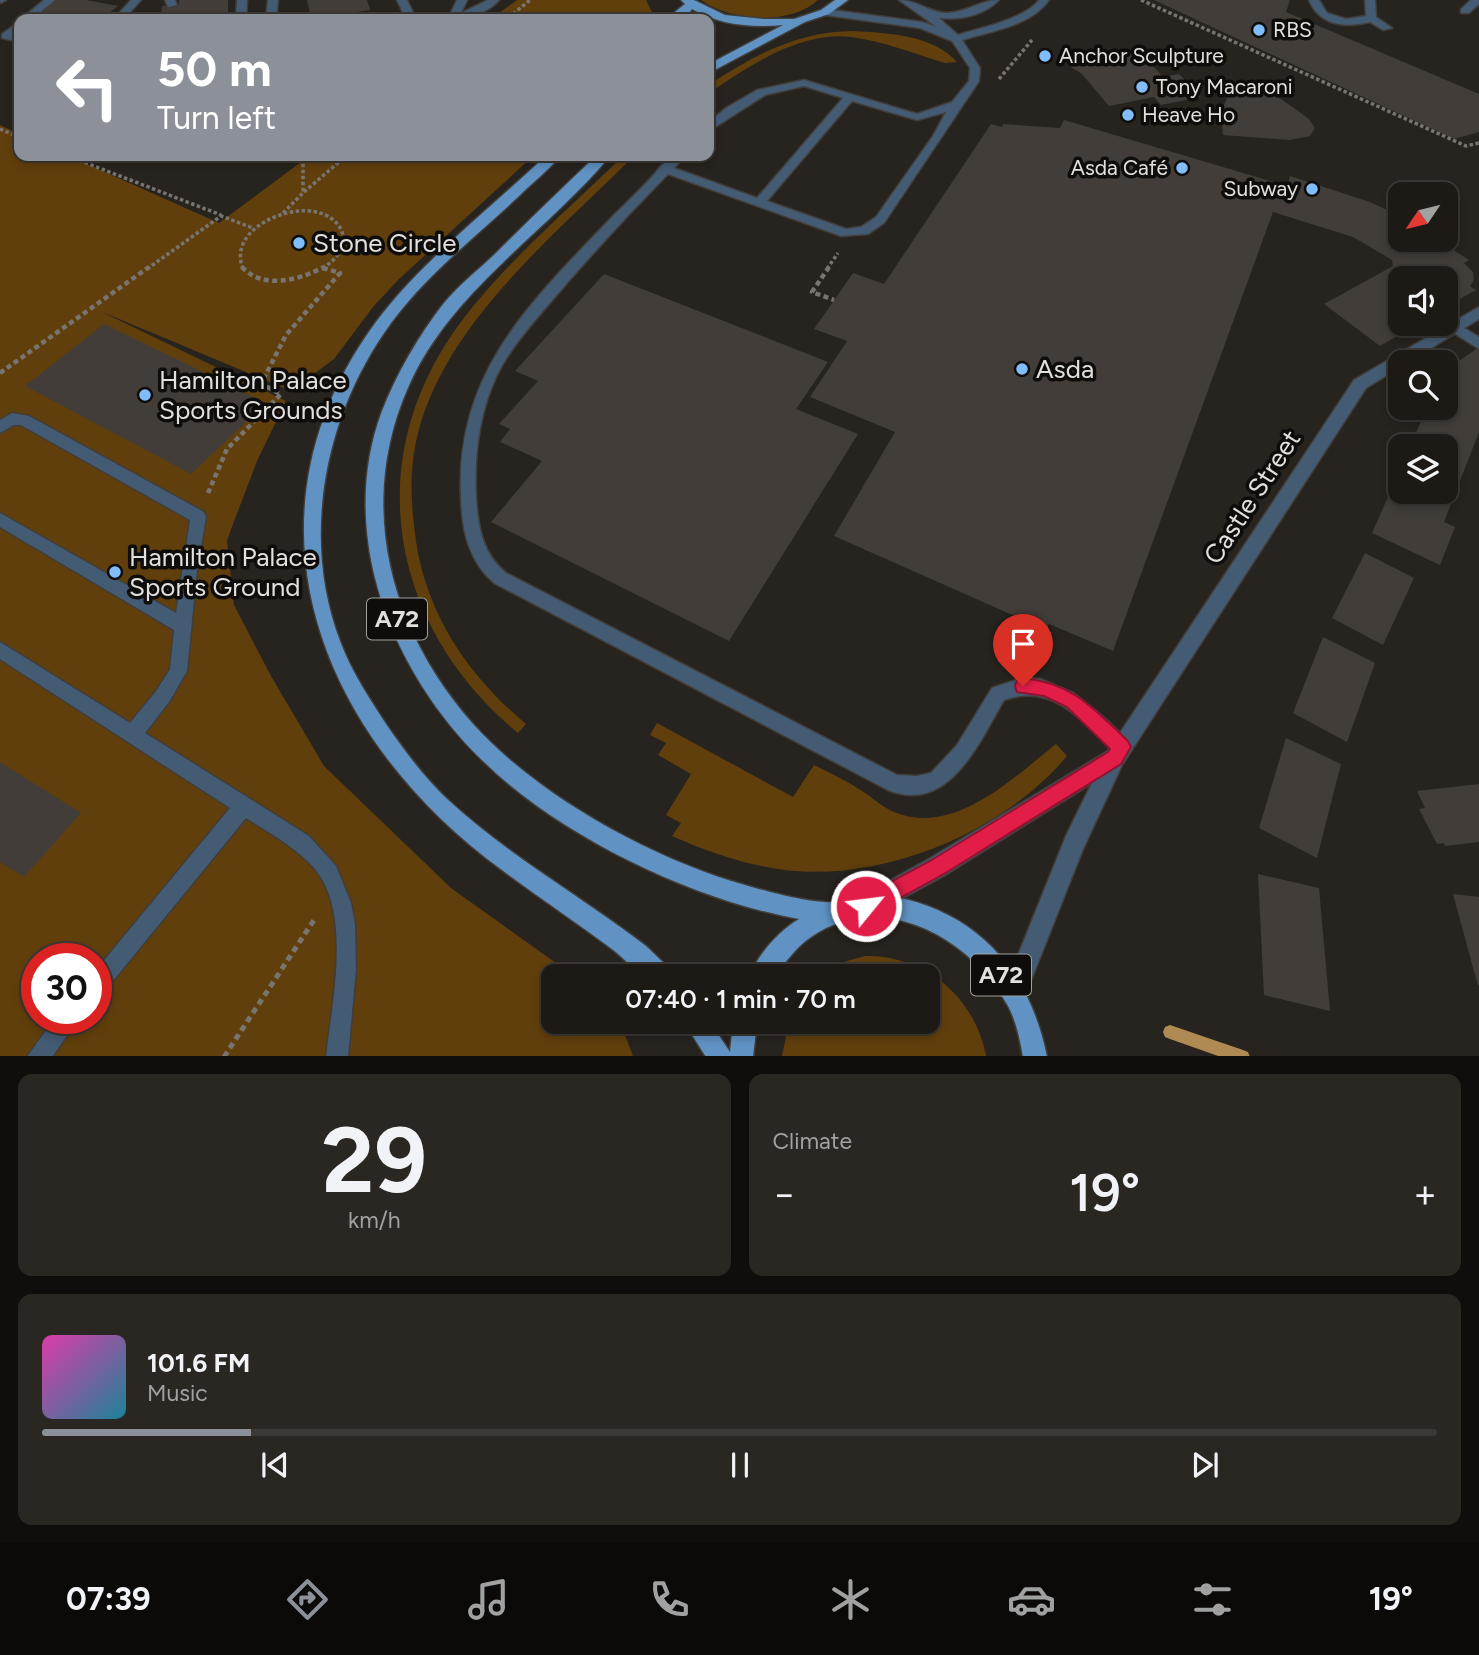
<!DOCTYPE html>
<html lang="en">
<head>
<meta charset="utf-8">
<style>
  :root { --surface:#1d1a16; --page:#2a2723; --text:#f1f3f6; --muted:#a0a1a1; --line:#3b3835; --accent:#8c9099 }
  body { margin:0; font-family:Figtree,sans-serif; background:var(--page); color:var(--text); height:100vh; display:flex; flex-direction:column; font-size:26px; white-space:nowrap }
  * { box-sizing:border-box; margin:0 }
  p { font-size:23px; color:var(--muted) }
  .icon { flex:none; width:38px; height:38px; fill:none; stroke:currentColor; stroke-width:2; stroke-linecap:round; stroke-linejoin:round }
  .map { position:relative; height:1056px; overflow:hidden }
  .side { display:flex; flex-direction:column; gap:18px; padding:18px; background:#100e0c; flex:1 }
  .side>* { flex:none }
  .banner { position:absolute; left:14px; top:14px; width:700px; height:147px; border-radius:14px; box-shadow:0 4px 10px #0003,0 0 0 2px var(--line); background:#8c9099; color:#fff; overflow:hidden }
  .needle { width:46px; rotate:235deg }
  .buttons { position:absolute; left:1388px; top:182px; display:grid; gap:14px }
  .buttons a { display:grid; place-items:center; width:70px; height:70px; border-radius:14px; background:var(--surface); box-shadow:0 4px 10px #0003,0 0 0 2px var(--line); font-size:35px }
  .speed { position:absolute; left:21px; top:943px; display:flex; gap:14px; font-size:35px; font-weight:700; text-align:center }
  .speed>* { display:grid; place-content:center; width:91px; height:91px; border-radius:50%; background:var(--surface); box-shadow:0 4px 10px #0003,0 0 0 2px var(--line); line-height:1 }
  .speed .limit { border:10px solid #d22; background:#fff; color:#111 }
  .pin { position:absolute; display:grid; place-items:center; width:60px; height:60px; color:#fff; margin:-72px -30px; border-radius:50% 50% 50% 0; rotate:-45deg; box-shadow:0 0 7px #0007 }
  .pin .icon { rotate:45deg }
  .me { position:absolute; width:77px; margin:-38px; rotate:61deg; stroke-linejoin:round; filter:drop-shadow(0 0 5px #0008) }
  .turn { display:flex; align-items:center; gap:24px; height:147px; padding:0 28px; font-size:32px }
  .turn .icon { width:91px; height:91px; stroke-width:2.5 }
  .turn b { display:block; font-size:49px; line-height:60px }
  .big { font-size:52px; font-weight:600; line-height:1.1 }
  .side .widget { flex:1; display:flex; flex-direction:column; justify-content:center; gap:10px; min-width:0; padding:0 24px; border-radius:14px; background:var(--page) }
  .side .dial { align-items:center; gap:0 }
  .dial b { font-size:91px; line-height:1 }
  .song { display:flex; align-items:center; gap:21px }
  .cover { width:84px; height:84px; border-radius:10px; background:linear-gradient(135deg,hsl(320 70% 55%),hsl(190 70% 35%)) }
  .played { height:7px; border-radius:4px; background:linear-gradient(90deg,var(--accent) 15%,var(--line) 15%) }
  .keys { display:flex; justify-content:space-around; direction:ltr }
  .heat { display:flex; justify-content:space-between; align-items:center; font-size:38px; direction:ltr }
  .side .tiles { flex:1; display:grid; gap:18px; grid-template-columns:1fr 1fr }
  .widget:last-child { grid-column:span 2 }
  .trip { position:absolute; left:541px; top:964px; width:399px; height:70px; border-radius:14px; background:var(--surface); box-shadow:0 4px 10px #0003,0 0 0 2px var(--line); font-weight:600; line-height:70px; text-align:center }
  .menu { display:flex; height:112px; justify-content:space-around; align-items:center; background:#0c0a09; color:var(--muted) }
  .menu .icon { width:49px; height:49px }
  .menu .current { color:var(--accent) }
  .menu b { font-size:32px; color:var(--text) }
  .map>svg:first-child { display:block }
  .green { fill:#613f0c; fill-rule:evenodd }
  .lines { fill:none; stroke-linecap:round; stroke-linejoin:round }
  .stream { fill:#af8b53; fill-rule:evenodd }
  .building { fill:#423d38 }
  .service-casing { stroke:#413d39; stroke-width:3 }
  .minor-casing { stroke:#413d39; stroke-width:3 }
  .primary-casing { stroke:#413d39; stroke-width:3 }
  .path-far2 { stroke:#787571; stroke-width:3.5; stroke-dasharray:3.5 2.5; stroke-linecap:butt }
  .path-far1 { stroke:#787571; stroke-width:4.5; stroke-dasharray:5 3.5; stroke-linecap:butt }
  .path { stroke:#787571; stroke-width:5; stroke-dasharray:6 4.5; stroke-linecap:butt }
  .service { fill:#445b74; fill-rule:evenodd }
  .minor { fill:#445b74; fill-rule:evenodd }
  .primary { fill:#6092c4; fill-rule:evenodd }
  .route { fill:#e11d48; stroke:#92132f; stroke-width:2 }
  .poi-dot { fill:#81bdfa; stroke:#0e0d0b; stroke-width:2.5 }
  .labels { text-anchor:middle; stroke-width:7; stroke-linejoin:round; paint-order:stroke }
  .far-poi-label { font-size:21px; fill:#e2e0dd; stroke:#0e0d0b; text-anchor:start }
  .shield { fill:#0e0d0b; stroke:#a2a19e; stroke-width:2 }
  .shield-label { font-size:24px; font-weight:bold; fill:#e2e0dd }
  .poi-label { font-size:26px; fill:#e2e0dd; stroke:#0e0d0b; text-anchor:start }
  .street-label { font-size:26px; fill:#e2e0dd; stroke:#0e0d0b }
</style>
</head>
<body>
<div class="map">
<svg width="1479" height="1057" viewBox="0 0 1479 1057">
  <rect width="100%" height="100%" fill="#27231e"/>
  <g class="green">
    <path d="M517,0H646L655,19H491Z"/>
    <path d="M701,0H818C790,26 730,21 701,0Z"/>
    <path d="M854,31C888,33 933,35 957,62L945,63C915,54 883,41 851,37C800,31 749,66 709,93V85C754,55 799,31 854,31Z"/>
    <path d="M0,125L19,134V156H69L219,223L309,156H533L398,280L373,307L334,359L291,391L100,311L286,401L257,461L227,540L234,605L271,676L324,766L451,888L574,976H553V1022H620L633,1056H0ZM37,959H96V1018H37Z"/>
    <path d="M623,156H634C554,236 440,327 416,442C408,479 412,517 418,553C432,623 472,679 526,724L518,733C395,632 360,471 451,336C494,272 568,210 623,156Z"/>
    <path d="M657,723L793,797L814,765C830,773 847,781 862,791C873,798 882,807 894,812C954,837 1013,778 1056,744L1067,756C1004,832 883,882 785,870C745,865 708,852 672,836L681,823L666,815L691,774L658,755L666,743L650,735Z"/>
    <path d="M865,956C925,955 975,997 986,1056H782L789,1022H928V976H820L847,961Z"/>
  </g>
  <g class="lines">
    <path class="stream" d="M1170,1025L1243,1050L1248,1052L1250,1057H1221L1170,1039L1165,1037L1163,1032L1165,1027Z"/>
  </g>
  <g class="building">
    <path d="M57,0H86L118,6L101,19H32Z"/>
    <path d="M179,0H228V19H179L180,14L161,17L162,6L179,4Z"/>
    <path d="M307,0H367L370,10L311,19Z"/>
    <path d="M1154,0H1290L1286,12L1479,94V132L1454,139Z"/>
    <path d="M1139,51L1163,77L1179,74L1201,97L1161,105L1154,97L1109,106L1081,73L1072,68L1069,64L1074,59L1087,60Z"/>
    <path d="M1246,82L1274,94L1309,119L1315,128L1310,136L1290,140L1223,135L1221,112L1227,98Z"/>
    <path d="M1064,120L1287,186L1290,176L1370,202L1400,216V240H1438L1469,260L1464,263L1473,272L1474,280L1470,286L1476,290L1446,307V278H1400V324H1418L1380,346L1324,304L1393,266L1392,260L1353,237L1273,212L1113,651L1049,624L1046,630L834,536L895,432L810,397L847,341L814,329L853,273L884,284L991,124L1002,127L1003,124L1060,128Z"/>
    <path d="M604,274L828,362L796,409L858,434L729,641L491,522L542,461L500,442L510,429L499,424L538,381L515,371Z"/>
    <path d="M104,324L266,403L191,474L25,386Z"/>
    <path d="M1479,347V432L1444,522L1455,527L1440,565L1372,533L1400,470V492H1446V446H1410L1427,408H1446V370Z"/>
    <path d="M1365,553L1414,578L1383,645L1332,618Z"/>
    <path d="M1323,637L1375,663L1347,742L1293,713Z"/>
    <path d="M1286,738L1341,764L1317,858L1259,828Z"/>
    <path d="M0,762L81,813L24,877L0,862Z"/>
    <path d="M1479,784V842L1445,846L1444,843L1437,844L1419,809L1425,808L1417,791Z"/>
    <path d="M1258,874L1319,888L1330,1011L1264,995Z"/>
    <path d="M1453,894L1479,897V985L1478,986Z"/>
  </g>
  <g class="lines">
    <g class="service-casing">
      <g id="service">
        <path d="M0,0H6L1,3Z"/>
        <path d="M44,0H55L32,19H21Z"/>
        <path d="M131,0H141L124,19H114Z"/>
        <path d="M165,0H175L177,5L168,7Z"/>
        <path d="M237,0H247L246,19H236Z"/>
        <path d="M268,0H278L276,19H266Z"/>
        <path d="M397,0H407L416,19H406Z"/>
        <path d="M457,0H467L461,13L488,0H499C487,14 466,19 448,19Z"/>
        <path d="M899,0C917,0 928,12 946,13C966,13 980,0 999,0C983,16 961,20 939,18L958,35C980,28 1025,19 1039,0H1049C1031,26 991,31 962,40L980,68L979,81L884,223L868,234L841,236L668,174C627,216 587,259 549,304C530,326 509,350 496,377C479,414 474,456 476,497C478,527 482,553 506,573L897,775L917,776L931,773L957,745L992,688L1022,678L1040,679L1073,693L1108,721L1128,741L1131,747L1128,753L1122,756L1116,753C1083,722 1054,682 1004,700C980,741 949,815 888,790L494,583C468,560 462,530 461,497C455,371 532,301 613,216C629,200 647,184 661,166L673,156H685L674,168L757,198L843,98L804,86L765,95L709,131V122L726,108L757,90L804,80L917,114L952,102L969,81L970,68L952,41L920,28L825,15L820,12L825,9L922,22L937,27ZM852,101L917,120L946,112L933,136L876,217L861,227L846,229L767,201Z"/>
        <path d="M1309,0H1319L1327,13L1346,19L1366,16L1365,0H1375L1376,17L1392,28L1383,30L1370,22C1345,28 1320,26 1309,0Z"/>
        <path d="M1471,0H1479V4L1469,13H1461V9Z"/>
        <path d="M19,22V30L14,35L19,36V42L2,38V34Z"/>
        <path d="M1454,322L1479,337V349L1449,330L1447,327Z"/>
        <path d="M12,413L29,416L204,512L206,517L197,570L187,671L169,702L145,733L309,836L336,866L351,903L355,924L356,969L348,1057H326C332,1002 352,914 315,869C296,847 270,833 246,818L103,993L96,996V970L230,808L0,659V642L130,723L157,690L170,669L174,630L0,527V513L176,613L190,520L21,425H14L0,433V420Z"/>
        <path d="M55,1018H79L52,1057H27Z"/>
      </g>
    </g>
    <g class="minor-casing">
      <path id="minor" d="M1479,307V319L1408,362H1400V367L1366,388L1122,765L1083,849L1022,1003L1014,1007L1006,1003L1002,995L1066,836L1092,783L945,875L874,914L866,917L858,914L855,906L858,898L929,859L1108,751L1354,380Z"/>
    </g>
    <g class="primary-casing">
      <g id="primary">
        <path d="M681,0H694L725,15L764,19H794L821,10L835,0H848L829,14L805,22L709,73V64L783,25C752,28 719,25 692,9L684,19H672L675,12L685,4Z"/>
        <path d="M546,156H560C548,171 532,183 518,197C473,239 419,281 384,333C324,421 301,539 340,641C351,671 369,698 386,724C404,750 423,776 446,798C507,855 581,896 646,946L669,968L672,976C665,976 652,979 645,976C634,971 622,956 612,949C576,922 538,897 502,870C321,738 231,519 376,322C419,264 492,206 546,156Z"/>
        <path d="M596,156H610C549,229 466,281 419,365C353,488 383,622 473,724C538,796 652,859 745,885C765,891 813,904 833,902C842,901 851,897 860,896C893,892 931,904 959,921C1008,951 1036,1001 1047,1057H1023C1020,1039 1016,1021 1008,1006C971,938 882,888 811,937C796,947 785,963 775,976H750C757,955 780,930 799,919C693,900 561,837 483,761C392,673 336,534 382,411C397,373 419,335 444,303C459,285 478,270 495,254C528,221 562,188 596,156Z"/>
        <path d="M684,1022H710L730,1052L733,1022H757L753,1057H706Z"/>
      </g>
    </g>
    <g class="path-far2">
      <path d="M1141,0L1466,146L1479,143"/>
      <path d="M513,14L530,0"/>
      <path d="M999,79L1032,40"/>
      <path d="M0,129L19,137"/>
      <path d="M68,156L221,215"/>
      <path d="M304,192L346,156"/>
      <path d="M283,213L303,193V156"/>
      <path d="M323,268L326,269"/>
      <path d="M147,269L221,216L253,228"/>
      <path d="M243,269C230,236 269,214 298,211C340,207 363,245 321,269"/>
      <path d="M827,269L838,253"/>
    </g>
    <g class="path-far1">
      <path d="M242,267C263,290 299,280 324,267"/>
      <path d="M829,267L812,292L834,300"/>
      <path d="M0,373L149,267"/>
      <path d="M208,493L227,449L281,394L261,384L286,335L340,273L323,268"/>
    </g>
    <path class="path" d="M224,1057L314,920"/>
    <use href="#service" class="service"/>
    <use href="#minor" class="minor"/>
    <use href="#primary" class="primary"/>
  </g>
  <path class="route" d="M1023,678C1073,683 1094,709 1128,741L1131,747L1121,764L944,874L873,913L866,916L859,913L856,906L859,899L930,861L1108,752L1110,749L1067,707L1044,696L1017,692L1015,686L1017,680Z"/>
  <g class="poi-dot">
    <circle cx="1259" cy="30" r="7"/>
    <circle cx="1045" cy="56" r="7"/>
    <circle cx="1142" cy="87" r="7"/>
    <circle cx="1128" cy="115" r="7"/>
    <circle cx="1182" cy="168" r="7"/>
    <circle cx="1312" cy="189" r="7"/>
    <circle cx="299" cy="243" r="7"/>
    <circle cx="1022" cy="369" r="7"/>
    <circle cx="145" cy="395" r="7"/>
    <circle cx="115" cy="572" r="7"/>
  </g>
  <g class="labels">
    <g class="far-poi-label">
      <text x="1273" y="37">RBS</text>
      <text x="1059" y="63">Anchor Sculpture</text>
      <text x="1156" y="94">Tony Macaroni</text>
      <text x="1142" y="122">Heave Ho</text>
      <text x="1168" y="175" text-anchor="end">Asda Café</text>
      <text x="1298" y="196" text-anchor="end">Subway</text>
    </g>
    <g class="shield">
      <rect x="367" y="598.5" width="60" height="41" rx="5"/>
      <rect x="971" y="954.5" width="60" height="41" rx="5"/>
    </g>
    <g class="shield-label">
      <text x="397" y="627">A72</text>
      <text x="1001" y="983">A72</text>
    </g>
    <g class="poi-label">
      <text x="313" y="252">Stone Circle</text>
      <text x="1036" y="378">Asda</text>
      <text x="159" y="389">Hamilton Palace<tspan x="159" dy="30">Sports Grounds</tspan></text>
      <text x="129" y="566">Hamilton Palace<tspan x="129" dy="30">Sports Ground</tspan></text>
    </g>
    <g class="street-label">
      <text transform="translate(1252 497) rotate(-57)" y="9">Castle Street</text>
    </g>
  </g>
</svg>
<div class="buttons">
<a><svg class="needle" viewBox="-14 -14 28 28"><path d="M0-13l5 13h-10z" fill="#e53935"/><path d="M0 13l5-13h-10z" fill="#a0a1a1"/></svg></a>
<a><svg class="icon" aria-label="sound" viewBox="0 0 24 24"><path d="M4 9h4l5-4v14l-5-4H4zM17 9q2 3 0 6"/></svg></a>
<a><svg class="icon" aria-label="search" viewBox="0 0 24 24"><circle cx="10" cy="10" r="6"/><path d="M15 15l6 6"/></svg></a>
<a><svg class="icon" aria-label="layers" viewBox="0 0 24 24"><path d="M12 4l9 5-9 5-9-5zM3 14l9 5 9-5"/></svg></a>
</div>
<div class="speed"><div class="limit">30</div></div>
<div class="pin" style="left:1023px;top:686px;background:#d93025"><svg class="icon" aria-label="arrive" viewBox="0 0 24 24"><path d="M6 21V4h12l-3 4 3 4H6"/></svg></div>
<svg class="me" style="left:866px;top:906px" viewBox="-20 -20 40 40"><circle r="17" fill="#e11d48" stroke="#fff" stroke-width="3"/><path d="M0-11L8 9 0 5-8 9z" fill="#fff"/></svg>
<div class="trip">07:40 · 1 min · 70 m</div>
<div class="banner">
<div class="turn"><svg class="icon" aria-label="left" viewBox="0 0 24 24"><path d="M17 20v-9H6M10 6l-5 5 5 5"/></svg><div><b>50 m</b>Turn left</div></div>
</div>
</div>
<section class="side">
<div class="tiles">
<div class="widget dial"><b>29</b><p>km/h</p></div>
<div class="widget"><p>Climate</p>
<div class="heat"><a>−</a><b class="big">19°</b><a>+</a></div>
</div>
<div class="widget">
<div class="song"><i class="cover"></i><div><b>101.6 FM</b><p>Music</p></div></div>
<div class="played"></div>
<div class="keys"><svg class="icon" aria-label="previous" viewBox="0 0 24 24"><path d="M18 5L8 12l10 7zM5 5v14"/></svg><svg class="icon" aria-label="pause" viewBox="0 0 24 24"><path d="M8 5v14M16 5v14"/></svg><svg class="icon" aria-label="next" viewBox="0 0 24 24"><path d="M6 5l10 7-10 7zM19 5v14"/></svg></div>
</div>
</div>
</section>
<nav class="menu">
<b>07:39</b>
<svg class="icon current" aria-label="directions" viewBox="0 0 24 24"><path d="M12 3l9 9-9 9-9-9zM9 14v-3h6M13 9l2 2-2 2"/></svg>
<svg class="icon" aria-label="music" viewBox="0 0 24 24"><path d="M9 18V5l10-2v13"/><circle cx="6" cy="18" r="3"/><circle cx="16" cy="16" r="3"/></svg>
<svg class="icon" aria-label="phone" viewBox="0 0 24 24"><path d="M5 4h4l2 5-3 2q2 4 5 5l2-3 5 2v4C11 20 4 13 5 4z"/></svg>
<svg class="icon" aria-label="climate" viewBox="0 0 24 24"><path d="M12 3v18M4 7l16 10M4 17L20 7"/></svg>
<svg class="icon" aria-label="car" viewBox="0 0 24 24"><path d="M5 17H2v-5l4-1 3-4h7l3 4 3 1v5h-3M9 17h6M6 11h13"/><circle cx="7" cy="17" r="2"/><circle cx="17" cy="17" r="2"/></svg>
<svg class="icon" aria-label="filters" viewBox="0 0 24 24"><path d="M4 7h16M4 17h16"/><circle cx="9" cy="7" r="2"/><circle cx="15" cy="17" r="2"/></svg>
<b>19°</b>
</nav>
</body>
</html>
